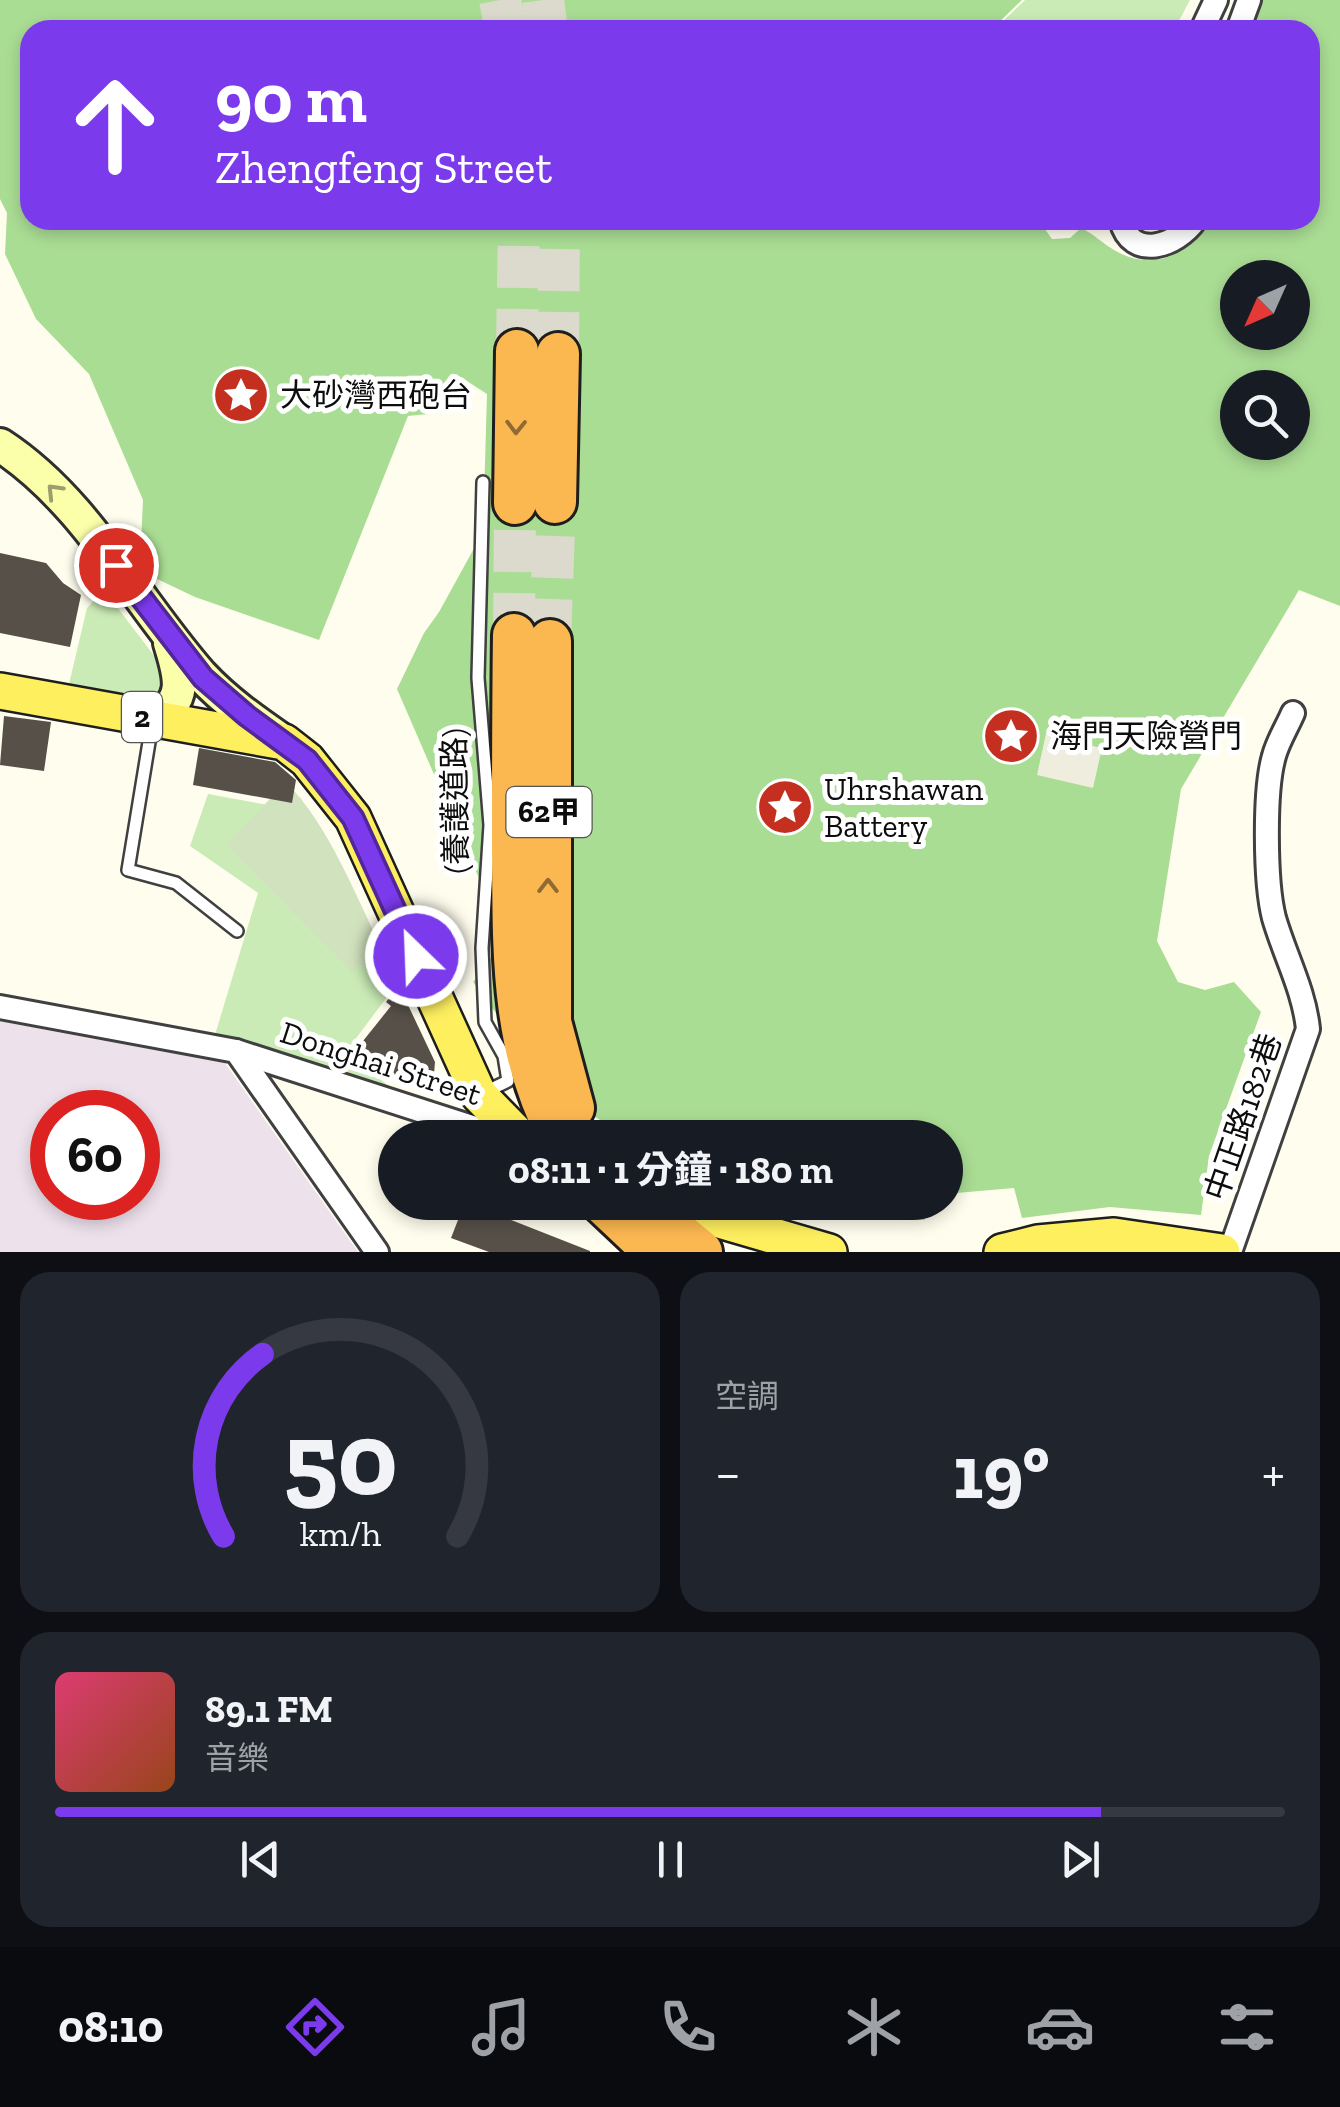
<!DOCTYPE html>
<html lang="zh-TW">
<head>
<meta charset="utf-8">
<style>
  :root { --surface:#171b24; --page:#20242c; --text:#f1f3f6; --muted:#9ea1a6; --line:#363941; --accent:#7c3aed }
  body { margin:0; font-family:"Zilla Slab","Noto Sans TC",serif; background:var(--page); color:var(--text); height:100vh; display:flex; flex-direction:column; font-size:38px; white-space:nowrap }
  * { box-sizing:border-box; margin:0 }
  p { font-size:32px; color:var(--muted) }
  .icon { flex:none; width:55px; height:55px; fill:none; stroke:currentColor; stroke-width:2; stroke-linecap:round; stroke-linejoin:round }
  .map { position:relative; height:1252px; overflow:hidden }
  .sheet { display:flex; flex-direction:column; gap:20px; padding:20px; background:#0d0f14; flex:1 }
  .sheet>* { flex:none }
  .guide { position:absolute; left:20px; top:20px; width:1300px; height:210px; border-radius:30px; box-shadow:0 5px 15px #0003; background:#7c3aed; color:#fff; overflow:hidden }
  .needle { width:65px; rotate:225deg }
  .buttons { position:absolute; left:1220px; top:260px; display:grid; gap:20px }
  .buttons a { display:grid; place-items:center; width:90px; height:90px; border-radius:50%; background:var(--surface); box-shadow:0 5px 15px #0003; font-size:50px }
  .speed { position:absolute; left:30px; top:1090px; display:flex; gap:20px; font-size:50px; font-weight:700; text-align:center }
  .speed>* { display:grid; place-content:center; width:130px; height:130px; border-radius:50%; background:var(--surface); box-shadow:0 5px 15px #0003; line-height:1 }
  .speed .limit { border:15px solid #d22; background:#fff; color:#111 }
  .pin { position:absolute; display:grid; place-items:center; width:85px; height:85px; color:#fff; margin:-42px; border:5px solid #fff; border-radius:50%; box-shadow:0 2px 10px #0007 }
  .me { position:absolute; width:110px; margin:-55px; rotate:336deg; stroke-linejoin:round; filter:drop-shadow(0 0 8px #0008) }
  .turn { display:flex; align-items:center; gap:35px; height:210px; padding:0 30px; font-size:45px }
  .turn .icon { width:130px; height:130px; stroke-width:2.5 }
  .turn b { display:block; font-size:70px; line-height:85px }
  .big { font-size:75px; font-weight:700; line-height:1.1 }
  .sheet .widget { flex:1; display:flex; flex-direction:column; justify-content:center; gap:15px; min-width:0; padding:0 35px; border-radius:30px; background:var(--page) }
  .sheet .dial { align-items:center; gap:0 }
  .dial svg { height:260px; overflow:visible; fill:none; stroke:var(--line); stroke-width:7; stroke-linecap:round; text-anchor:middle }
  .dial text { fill:var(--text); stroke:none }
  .song { display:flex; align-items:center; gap:30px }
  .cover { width:120px; height:120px; border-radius:15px; background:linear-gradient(135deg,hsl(340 70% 55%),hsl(20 70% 35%)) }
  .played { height:10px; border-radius:5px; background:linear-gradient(90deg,var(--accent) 85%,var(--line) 85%) }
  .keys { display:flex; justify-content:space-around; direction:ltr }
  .heat { display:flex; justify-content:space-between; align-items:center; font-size:55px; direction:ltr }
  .sheet .tiles { flex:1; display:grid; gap:20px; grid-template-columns:1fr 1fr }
  .widget:last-child { grid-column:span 2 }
  .trip { position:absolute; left:378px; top:1120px; width:585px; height:100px; border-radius:50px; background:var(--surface); box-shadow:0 5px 15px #0003; font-weight:700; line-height:100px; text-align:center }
  .tab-bar { display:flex; height:160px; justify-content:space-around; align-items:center; background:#090b0e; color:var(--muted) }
  .tab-bar .icon { width:70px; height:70px }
  .tab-bar .selected { color:var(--accent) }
  .tab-bar b { font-size:45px; color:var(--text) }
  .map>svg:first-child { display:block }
  .industrial { fill:#ede1ec; fill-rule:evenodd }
  .green { fill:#caebb6 }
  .forest { fill:#aadd94; fill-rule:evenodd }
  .cemetery { fill:#d1e2be }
  .plaza { fill:#efeddd }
  .building { fill:#575049 }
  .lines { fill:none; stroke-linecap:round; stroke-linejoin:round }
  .highway-tunnel { stroke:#dbdacc; stroke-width:42; stroke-dasharray:42 21; stroke-linecap:butt }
  .lane-casing { stroke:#404040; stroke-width:16 }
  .street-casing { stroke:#404040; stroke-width:28 }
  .secondary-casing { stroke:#2f2f2f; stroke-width:38 }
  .primary-casing { stroke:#1e1e1e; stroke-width:40 }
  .highway-casing { stroke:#1e1e1e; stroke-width:48 }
  .lane { stroke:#fff; stroke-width:11 }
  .street { stroke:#fff; stroke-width:22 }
  .secondary { stroke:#fcffa9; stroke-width:32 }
  .primary { stroke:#feef5f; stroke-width:35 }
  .highway { stroke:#fbb750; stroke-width:42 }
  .oneway { stroke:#906a32 }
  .oneway2 { stroke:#9c9e6b }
  .route-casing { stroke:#51269a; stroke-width:25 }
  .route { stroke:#7c3aed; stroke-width:18 }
  .labels { text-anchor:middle; stroke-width:10; stroke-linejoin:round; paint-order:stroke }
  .shield { fill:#fff; stroke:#565656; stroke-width:2.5 }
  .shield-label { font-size:30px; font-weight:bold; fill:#0d0d0d }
  .poi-label { font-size:32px; fill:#0d0d0d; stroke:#fff; text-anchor:start }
  .street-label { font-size:32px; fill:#0d0d0d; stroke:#fff }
</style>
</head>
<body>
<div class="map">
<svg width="1340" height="1252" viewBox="0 0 1340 1252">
  <rect width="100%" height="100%" fill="#fffeee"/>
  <path class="industrial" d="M0,1021L225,1063L358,1252H0ZM52,1112H138V1198H52Z"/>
  <g class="green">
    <path d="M1025,0H1190L1174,30H994Z"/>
    <path d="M104,590L165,670L166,686L151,699L69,684L87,608Z"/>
    <path d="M208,794L290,809L300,797L356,895L396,985L354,1041C361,1067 378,1077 398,1093L214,1038L258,893L190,846Z"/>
  </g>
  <g class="forest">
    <path d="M0,0H1022L991,30H30V220H1043L1042,225L1052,239L1070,238L1081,228C1094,234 1102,243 1114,250C1151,272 1188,257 1206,220H1310V30H1248L1260,0H1340V606L1299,590L1181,789L1157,941L1178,982L1205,990L1234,982L1261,1012L1209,1156L1201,1215L1110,1207L1022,1218L1014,1188L945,1194V1138L632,1137C565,1110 515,1039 473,982L505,938L397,689L424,633L439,612L483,532L487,394L456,374L438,413L408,416L319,640L195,597L153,577L141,543L143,500L89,374L36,319L5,254L7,213L0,199ZM1238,278H1292V332H1238ZM1238,388H1292V442H1238Z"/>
    <path d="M804,1203H922L925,1220C882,1220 845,1217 804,1203Z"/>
  </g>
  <path class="cemetery" d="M286,782C329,826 354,892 381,947L352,972L226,845Z"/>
  <path class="plaza" d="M1047,729L1052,730L1051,737L1102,748L1093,788L1037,775Z"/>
  <g class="building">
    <path d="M0,553L46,563L63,583L81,595L70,647L0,633Z"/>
    <path d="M4,716L51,722L44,771L0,765Z"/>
    <path d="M199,748L275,762L296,780L292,803L193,785Z"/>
    <path d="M399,986L435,1062L434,1074L424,1084L400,1079L359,1046L391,1006L386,1002Z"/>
    <path d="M465,1202L590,1251V1252H489L451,1238Z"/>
  </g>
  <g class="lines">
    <g class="highway-tunnel">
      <path d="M500,0L506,30"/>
      <path d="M543,0L547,30"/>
      <path d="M517,351L519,220"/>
      <path d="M558,354L559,220"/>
      <path d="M514,635L515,503"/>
      <path d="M550,641L555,502"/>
    </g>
    <g class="lane-casing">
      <g id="lane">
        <path d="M152,724L128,870L176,883L237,931"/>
        <path d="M483,1093L508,1081L504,1056L485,1022L482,948L490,825L478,678L483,482"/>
      </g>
    </g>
    <g class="street-casing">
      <g id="street">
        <path d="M1202,30L1216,0"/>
        <path d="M1238,30L1249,0"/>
        <path d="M1121,220C1131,262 1177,246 1195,220"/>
        <path d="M0,1007L236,1051L377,1252"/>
        <path d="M236,1051L506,1138"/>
        <path d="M1230,1252L1308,1029C1304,990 1285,956 1274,918C1265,883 1264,790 1274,756C1278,741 1287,727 1293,713"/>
      </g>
    </g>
    <g class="secondary-casing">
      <g id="secondary">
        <path d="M0,445C86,501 134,599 201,675C225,701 255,722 284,742"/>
        <path d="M153,720C189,700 180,676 170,643"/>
      </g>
    </g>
    <g class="primary-casing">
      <g id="primary">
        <path d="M0,691L284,742L307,760L353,818L479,1095L521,1138"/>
        <path d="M672,1202L709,1217L829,1252"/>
        <path d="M1002,1252L1038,1243L1114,1236L1222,1252"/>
      </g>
    </g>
    <g class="highway-casing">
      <g id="highway">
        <path d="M555,502L558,354"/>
        <path d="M515,503L517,351"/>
        <path d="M514,635C513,703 513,772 513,841C514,943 509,1044 560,1138"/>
        <path d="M550,641V1022L573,1108"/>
        <path d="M602,1202L655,1252"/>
        <path d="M640,1202L701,1252"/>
      </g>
    </g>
    <use href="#lane" class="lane"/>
    <use href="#street" class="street"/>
    <use href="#secondary" class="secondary"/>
    <use href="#primary" class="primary"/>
    <use href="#highway" class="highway"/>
  </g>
  <defs><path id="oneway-chevron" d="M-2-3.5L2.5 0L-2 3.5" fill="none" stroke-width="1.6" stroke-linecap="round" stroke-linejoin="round" transform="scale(2.5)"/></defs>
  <g class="oneway">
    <use href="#oneway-chevron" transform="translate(516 427) rotate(91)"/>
    <use href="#oneway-chevron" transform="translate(548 886) rotate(-90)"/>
  </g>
  <use class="oneway2" href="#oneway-chevron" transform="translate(54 491) rotate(-134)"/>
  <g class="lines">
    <g class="route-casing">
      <path id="route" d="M116,565L203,678L247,716L307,760L353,818L416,956"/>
    </g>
    <use href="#route" class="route"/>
  </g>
  <defs>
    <g id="sight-disc" transform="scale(2.875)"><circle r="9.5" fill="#c42f1f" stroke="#fff"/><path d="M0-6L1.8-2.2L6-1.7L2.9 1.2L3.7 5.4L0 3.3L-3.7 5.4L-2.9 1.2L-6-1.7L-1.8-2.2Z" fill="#fff"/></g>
  </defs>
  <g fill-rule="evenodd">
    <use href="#sight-disc" x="241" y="395"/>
    <use href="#sight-disc" x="1011" y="736"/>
    <use href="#sight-disc" x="785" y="807"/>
  </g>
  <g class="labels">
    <g class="shield">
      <rect x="122" y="692" width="40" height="50" rx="8"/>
      <rect x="506.5" y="787" width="85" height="50" rx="8"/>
    </g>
    <g class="shield-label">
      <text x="142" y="727">2</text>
      <text x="549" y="822">62甲</text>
    </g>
    <g class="poi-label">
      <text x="280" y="406">大砂灣西砲台</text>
      <text x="1050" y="747">海門天險營門</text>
      <text x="824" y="800">Uhrshawan<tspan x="824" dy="37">Battery</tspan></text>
    </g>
    <g class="street-label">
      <text transform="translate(455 801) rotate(-91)" y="11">(養護道路)</text>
      <text transform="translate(381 1063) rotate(18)" y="11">Donghai Street</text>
      <text transform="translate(1243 1117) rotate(-71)" y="11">中正路182巷</text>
    </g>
  </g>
</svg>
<div class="buttons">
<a><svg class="needle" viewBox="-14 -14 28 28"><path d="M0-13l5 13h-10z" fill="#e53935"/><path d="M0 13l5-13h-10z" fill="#9ea1a6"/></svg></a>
<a><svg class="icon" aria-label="search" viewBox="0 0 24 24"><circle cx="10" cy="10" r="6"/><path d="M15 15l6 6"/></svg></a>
</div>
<div class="speed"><div class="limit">60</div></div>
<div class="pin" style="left:116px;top:565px;background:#d93025"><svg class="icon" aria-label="arrive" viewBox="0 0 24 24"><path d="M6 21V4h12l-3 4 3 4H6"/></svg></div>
<svg class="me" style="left:416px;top:956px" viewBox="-20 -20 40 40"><circle r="17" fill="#7c3aed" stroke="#fff" stroke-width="3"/><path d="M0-11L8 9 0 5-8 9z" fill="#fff"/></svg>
<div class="trip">08:11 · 1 分鐘 · 180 m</div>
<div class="guide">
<div class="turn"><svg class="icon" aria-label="ahead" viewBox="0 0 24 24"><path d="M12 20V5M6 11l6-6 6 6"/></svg><div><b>90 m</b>Zhengfeng Street</div></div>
</div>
</div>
<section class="sheet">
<div class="tiles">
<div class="widget dial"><svg viewBox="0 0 100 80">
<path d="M14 69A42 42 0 1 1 86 69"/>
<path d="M14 69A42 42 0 0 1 26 13" stroke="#7c3aed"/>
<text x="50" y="56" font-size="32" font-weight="700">50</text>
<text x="50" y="72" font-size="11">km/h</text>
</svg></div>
<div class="widget"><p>空調</p>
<div class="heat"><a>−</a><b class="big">19°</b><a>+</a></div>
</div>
<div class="widget">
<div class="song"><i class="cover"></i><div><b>89.1 FM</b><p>音樂</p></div></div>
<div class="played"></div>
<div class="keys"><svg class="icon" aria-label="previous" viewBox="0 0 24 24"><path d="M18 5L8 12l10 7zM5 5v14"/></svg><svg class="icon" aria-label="pause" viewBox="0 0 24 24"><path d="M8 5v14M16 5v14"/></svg><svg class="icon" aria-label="next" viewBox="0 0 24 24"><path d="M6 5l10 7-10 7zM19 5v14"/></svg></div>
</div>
</div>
</section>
<nav class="tab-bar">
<b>08:10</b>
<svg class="icon selected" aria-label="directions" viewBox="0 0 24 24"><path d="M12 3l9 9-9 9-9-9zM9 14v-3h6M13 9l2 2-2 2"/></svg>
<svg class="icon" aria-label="music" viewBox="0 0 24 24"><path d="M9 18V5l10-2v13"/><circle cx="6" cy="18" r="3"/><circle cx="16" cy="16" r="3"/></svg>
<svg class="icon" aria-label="phone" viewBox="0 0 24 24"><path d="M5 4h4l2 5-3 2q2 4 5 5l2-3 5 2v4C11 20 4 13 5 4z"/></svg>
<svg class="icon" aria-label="climate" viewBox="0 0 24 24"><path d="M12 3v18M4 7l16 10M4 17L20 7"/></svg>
<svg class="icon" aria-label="car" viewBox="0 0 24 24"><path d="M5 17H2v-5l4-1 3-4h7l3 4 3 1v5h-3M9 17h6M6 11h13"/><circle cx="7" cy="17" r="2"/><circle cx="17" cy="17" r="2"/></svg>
<svg class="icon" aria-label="filters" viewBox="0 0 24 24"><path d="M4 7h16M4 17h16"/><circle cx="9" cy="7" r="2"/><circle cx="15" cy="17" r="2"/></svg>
</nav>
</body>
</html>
